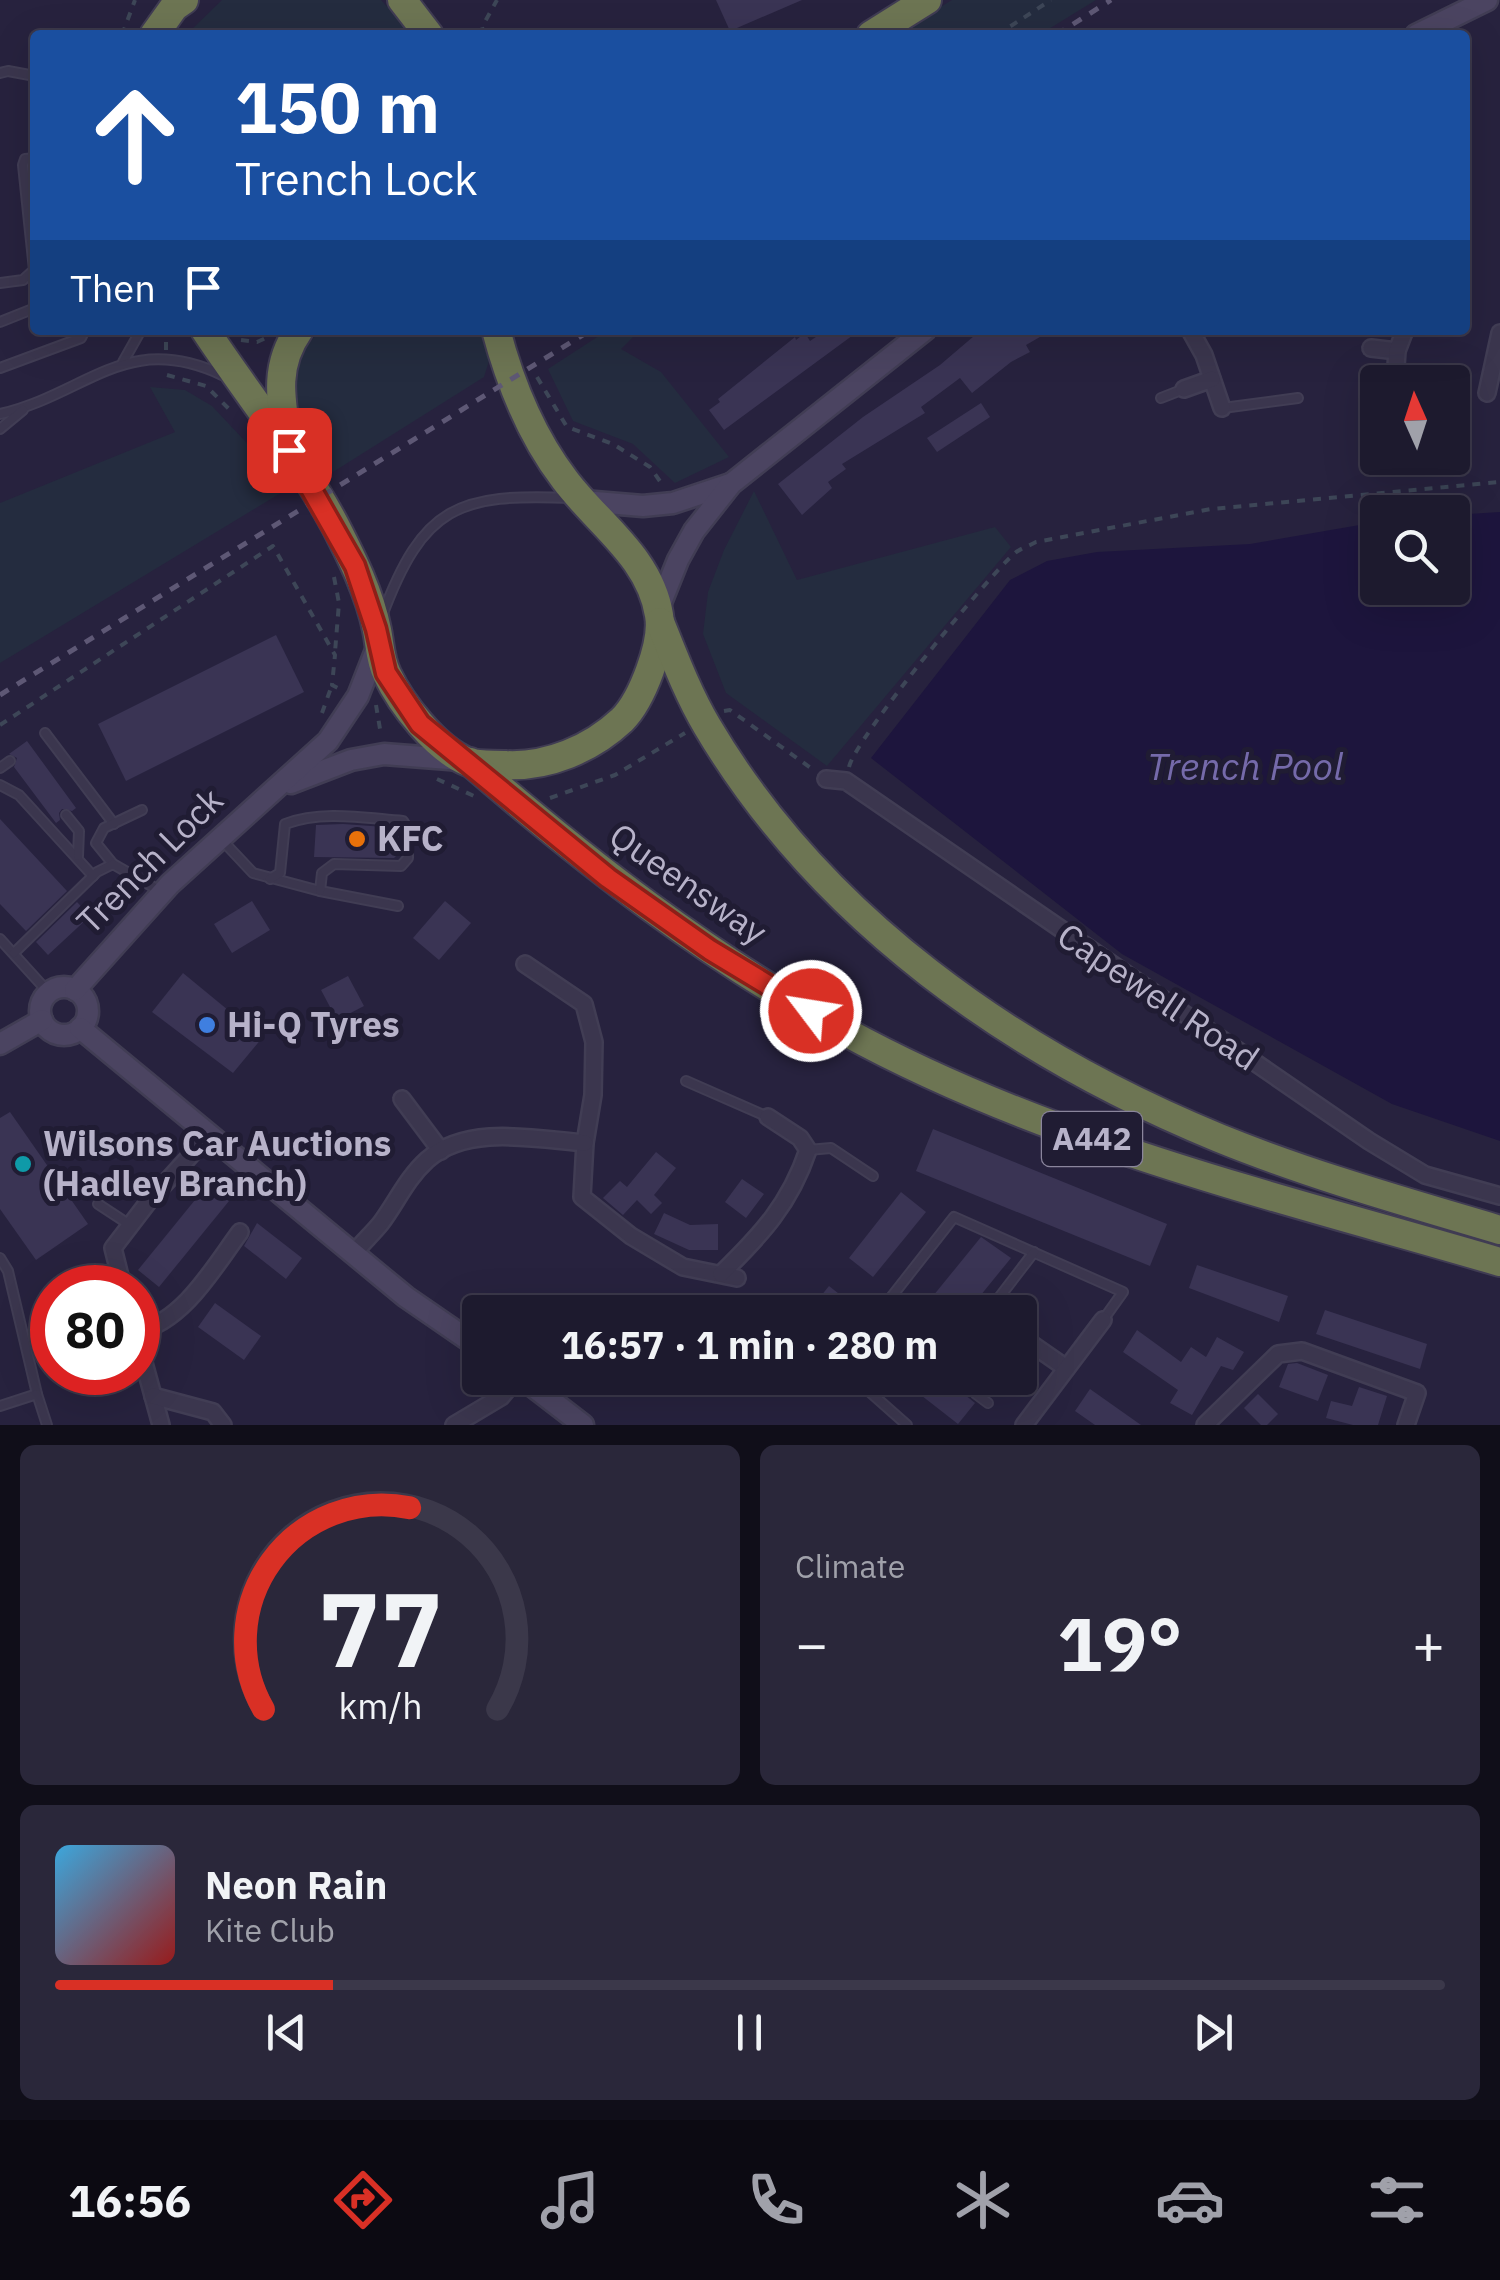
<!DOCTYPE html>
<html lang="en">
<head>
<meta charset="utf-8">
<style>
  :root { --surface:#1d1a2e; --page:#2a273a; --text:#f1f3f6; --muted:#a0a1aa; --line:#3b384a; --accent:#d93025 }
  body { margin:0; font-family:"IBM Plex Sans",sans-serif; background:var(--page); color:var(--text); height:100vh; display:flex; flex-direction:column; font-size:38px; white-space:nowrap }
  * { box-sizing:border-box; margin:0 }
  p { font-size:32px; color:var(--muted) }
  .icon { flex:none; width:55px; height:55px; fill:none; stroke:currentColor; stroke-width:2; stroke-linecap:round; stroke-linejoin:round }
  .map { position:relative; height:1425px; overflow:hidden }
  .details { display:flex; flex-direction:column; gap:20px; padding:20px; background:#100e19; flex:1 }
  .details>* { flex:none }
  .banner { position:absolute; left:30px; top:30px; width:1440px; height:305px; border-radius:10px; box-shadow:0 10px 40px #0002,0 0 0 2px var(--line); background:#1a4fa0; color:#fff; overflow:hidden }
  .needle { width:65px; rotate:357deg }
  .controls { position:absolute; left:1360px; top:365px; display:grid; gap:20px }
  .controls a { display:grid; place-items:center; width:110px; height:110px; border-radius:10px; background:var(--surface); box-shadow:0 10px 40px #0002,0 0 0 2px var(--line); font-size:50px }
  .speed { position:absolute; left:30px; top:1265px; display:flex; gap:20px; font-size:50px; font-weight:700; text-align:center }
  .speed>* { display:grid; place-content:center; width:130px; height:130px; border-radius:50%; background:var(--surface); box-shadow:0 10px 40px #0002,0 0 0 2px var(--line); line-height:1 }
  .speed .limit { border:15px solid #d22; background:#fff; color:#111 }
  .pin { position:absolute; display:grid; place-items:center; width:85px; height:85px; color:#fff; margin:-42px; border-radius:20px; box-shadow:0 5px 15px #0006 }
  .me { position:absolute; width:110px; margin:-55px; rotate:301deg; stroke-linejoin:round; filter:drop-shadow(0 0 8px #0008) }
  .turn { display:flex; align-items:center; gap:35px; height:210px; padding:0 40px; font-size:45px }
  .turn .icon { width:130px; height:130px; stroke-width:2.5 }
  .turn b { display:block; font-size:70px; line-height:85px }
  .then { display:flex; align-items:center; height:95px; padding:0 40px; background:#0003; gap:20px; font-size:38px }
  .big { font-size:75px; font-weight:700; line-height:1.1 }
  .details .tile { flex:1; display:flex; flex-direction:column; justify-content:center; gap:15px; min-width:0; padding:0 35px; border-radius:15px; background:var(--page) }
  .details .dial { align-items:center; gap:0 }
  .dial svg { height:260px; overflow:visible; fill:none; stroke:var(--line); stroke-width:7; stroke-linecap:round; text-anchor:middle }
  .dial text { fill:var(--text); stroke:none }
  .song { display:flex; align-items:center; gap:30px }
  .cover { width:120px; height:120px; border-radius:15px; background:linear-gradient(135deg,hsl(200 70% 55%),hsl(0 70% 35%)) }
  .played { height:10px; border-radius:5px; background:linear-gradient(90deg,var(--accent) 20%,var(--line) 20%) }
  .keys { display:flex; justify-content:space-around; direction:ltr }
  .heat { display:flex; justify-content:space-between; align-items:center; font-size:55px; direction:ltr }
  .details .tiles { flex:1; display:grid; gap:20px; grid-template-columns:1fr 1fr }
  .tile:last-child { grid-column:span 2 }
  .trip { position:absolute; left:462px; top:1295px; width:575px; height:100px; border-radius:10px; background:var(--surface); box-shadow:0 10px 40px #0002,0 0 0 2px var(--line); font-weight:700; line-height:100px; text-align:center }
  .tab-bar { display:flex; height:160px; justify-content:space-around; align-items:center; background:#0c0a12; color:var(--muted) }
  .tab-bar .icon { width:70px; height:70px }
  .tab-bar .selected { color:var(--accent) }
  .tab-bar b { font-size:45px; color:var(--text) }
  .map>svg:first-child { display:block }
  .green { fill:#242c3f }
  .water { fill:#1d153d }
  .building { fill:#3a3454 }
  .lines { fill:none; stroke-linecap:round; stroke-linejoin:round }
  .lane-casing { stroke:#413d54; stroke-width:12 }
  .street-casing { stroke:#413d54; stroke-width:20 }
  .secondary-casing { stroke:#413d54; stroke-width:25 }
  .highway-casing { stroke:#403c53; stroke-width:32 }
  .path { stroke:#3d4657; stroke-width:4; stroke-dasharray:8 8; stroke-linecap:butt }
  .lane { stroke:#3b364e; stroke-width:8 }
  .street { stroke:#3b364e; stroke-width:15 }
  .secondary { stroke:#4b4461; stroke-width:20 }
  .highway { stroke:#6d7553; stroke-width:28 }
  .rail { stroke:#5e5875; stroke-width:5; stroke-dasharray:10 10; stroke-linecap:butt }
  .route-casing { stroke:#8d1f18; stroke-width:25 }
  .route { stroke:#d93025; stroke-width:18 }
  .food-dot { fill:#e8710a; stroke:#201c33; stroke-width:4 }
  .shop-dot { fill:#3f7fe0; stroke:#201c33; stroke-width:4 }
  .culture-dot { fill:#0f9aa8; stroke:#201c33; stroke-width:4 }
  .labels { text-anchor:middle; stroke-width:10; stroke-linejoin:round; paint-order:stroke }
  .shield { fill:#201c33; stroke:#8a859c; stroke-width:2.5 }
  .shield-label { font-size:32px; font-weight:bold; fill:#b7b2c9 }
  .poi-label { font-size:35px; font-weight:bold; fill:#b7b2c9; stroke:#201c33; text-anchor:start }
  .street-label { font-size:35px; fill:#b7b2c9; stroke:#201c33 }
  .water-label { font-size:38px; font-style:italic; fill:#756aaa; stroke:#201c33 }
</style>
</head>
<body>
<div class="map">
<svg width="1500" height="1425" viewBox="0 0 1500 1425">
  <rect width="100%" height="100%" fill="#27223e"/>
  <g class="green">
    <path d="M222,0H381L413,35H186Z"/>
    <path d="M952,0H1096L1039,35H894Z"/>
    <path d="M320,330H481L489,361L484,377L333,472L310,452L296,433L293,374L300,354Z"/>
    <path d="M608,330H640L621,349L661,372L729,457L675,483L633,444L573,421L548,369Z"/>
    <path d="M150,387L185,390L212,406L289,488L0,663V503L175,432Z"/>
    <path d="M754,491L797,580L995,527L1011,547L827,766L726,693L703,634L708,592L724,550Z"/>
  </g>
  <path class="water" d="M1500,512V1141L1392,1104L1122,954L871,758L1010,580L1047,561L1097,552L1250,544L1377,522L1378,588H1452L1453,515Z"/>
  <g class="building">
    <path d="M716,0H802L730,31Z"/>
    <path d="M826,330H860L724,430L709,410L720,402L718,399L795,337L796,340L805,333L810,341Z"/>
    <path d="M981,330H1052L1026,345L1030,352L1011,362L972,393L960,378L921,407L925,413L842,464L846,469L828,482L832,488L802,515L778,484L863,417L940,365Z"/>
    <path d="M981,403L990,417L937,452L927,438Z"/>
    <path d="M276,635L304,692L126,781L98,724Z"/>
    <path d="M27,741L76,808L72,811L62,809L59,813L60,820L56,823L14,767L17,758L9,754Z"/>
    <path d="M0,819L67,891L26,931L0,904Z"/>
    <path d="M343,824L399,828L397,855L394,858L314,857L316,825Z"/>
    <path d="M252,901L270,930L232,953L214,924Z"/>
    <path d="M445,901L471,923L439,960L413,938Z"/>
    <path d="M77,902L90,916L48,955L36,942Z"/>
    <path d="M183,973L262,1038L233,1073L152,1012Z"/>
    <path d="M348,976L364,1006L337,1020L321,990Z"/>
    <path d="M10,1112L88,1224L36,1260L0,1209V1118Z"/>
    <path d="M933,1129L1167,1224L1150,1266L916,1171Z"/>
    <path d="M656,1152L676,1168L654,1195L662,1203L651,1214L637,1200L623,1215L603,1198L620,1181L627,1187Z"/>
    <path d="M742,1179L764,1194L746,1218L725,1202Z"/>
    <path d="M208,1184L229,1201L159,1287L138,1270Z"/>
    <path d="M901,1192L926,1212L873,1277L849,1258Z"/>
    <path d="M664,1213L690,1225L718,1224V1250H689L654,1234Z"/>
    <path d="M257,1223L302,1258L286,1279L244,1246Z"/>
    <path d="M981,1237L1011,1258L967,1312H920Z"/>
    <path d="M1197,1265L1288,1296L1279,1322L1189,1288Z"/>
    <path d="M829,1286L862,1312H808Z"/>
    <path d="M215,1303L261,1336L244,1360L198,1327Z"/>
    <path d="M1325,1310L1427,1344L1420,1369L1316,1334Z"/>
    <path d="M1137,1330L1181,1362L1191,1347L1206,1357L1217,1337L1244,1352L1233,1370L1221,1366L1192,1415L1170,1403L1178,1390L1123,1352Z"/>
    <path d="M1297,1363L1328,1375L1318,1401L1279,1387L1288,1364Z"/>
    <path d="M899,1378H944L975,1403L958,1424Z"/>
    <path d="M1359,1387L1387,1396L1378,1425H1353L1326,1418L1331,1401L1352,1406Z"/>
    <path d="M1090,1389L1141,1425H1095L1075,1411Z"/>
    <path d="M1258,1394L1278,1414L1267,1425H1261L1244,1408Z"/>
  </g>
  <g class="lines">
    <g class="lane-casing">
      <g id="lane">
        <path d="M0,73L8,71L35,76"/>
        <path d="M0,283L23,280L34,270L23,165L25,159L35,158"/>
        <path d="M0,322L35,308"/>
        <path d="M123,362L141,330"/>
        <path d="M0,368L81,338L85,330"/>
        <path d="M1161,398L1184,389"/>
        <path d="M1223,408L1298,398"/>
        <path d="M0,414C87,394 126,330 222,375"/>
        <path d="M0,429L23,410"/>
        <path d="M382,616C423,506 458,493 571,498"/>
        <path d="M45,733L114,824"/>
        <path d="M0,768L10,761"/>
        <path d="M0,785L19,795L93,876"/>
        <path d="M66,815L79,831L78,856"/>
        <path d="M221,839L253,873L320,891L398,906"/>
        <path d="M113,864L96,843L104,828L142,810"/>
        <path d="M270,879L280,873L285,824C322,810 364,818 403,821L408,829V858L401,866L334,864L322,873L320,891"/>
        <path d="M0,939L49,993"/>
        <path d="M14,953L97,872L113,864L162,892"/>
        <path d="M686,1081L768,1117"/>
        <path d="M808,1150L831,1148L873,1176"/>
        <path d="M98,1204L130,1225"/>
        <path d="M0,1258L8,1271L37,1394"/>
        <path d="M894,1312L885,1305L954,1217L1123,1292L1103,1320"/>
        <path d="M988,1312L1034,1252"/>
        <path d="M854,1378L907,1425"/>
        <path d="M965,1378L976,1394L988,1403"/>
        <path d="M0,1406L37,1394L47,1425"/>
      </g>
    </g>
    <g class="street-casing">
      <g id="street">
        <path d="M1190,330L1204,355L1222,408"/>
        <path d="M1371,348L1397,351"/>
        <path d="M1395,382L1397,351L1405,330"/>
        <path d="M1184,389L1212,379"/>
        <path d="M1487,393L1500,333"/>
        <path d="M826,779L846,781L1369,1141L1425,1175L1500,1196"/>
        <path d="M525,964L584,1004L594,1042L593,1095L585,1143L582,1197L631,1236L683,1267L737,1278"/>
        <path d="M402,1099L441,1151"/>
        <path d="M355,1252C363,1242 373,1233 381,1223C396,1203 407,1178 427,1160C467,1124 536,1139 585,1143"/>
        <path d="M721,1274C761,1235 790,1204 808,1150L800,1138L768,1117"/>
        <path d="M123,1288L113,1248L149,1201L210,1134"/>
        <path d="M138,1331C183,1322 214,1267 240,1232"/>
        <path d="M1020,1336L1066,1368"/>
        <path d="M138,1341L161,1425"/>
        <path d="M153,1396L213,1412L223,1425"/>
        <path d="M454,1425L501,1397L517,1378"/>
        <path d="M1024,1425L1103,1320"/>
        <path d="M1205,1425L1278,1354L1302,1351L1417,1393L1406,1425"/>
      </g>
    </g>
    <g class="secondary-casing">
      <g id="secondary">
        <path d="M1416,35L1487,0"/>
        <path d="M583,501L643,506L673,503L730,484"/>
        <path d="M658,610L678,560L694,531L731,484L925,330"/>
        <path d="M291,783L351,760L384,754L462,760"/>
        <circle cx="64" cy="1011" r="24"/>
        <path d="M75,990L170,884L328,741L358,696L378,645"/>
        <path d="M80,1028L406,1297L480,1348"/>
        <path d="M0,1044L42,1020"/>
        <path d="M522,1378L583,1425"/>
      </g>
    </g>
    <g class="highway-casing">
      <g id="highway">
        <path d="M402,0L429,35"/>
        <path d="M154,35L174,7L184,0"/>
        <path d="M871,35L927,0"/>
        <path d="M205,330C248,395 298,456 335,525C352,558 370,594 377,630C380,645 380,660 387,674C401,704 436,749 468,762C479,766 494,764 506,765C548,767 591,749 622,720C642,700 664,643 659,615C650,557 597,523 565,480C532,437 510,383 496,330"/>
        <path d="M288,443C281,401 273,367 299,330"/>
        <path d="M660,622C674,657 688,694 707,726C821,919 1014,1054 1219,1138C1310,1175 1406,1202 1500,1230"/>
        <path d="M470,762C587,863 708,957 844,1031C1048,1143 1279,1197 1500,1262"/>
      </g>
    </g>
    <g class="path">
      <path d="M122,35L135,0"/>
      <path d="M484,35L482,27L497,0"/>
      <path d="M997,35L1051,0"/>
      <path d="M241,340L257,342L270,336"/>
      <path d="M166,350V330"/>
      <path d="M167,375L206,386L233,413"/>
      <path d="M537,377L567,427L613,444L650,467L664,487"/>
      <path d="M334,577L339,603L335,652"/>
      <path d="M376,705L381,735"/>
      <path d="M724,711L730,710L815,771"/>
      <path d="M322,713L332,685"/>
      <path d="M0,725L273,546L335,655L332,685L340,689"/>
      <path d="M849,767C855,739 988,576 1015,553C1021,548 1029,546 1036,542L1211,509L1500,482"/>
      <path d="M437,779L474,796"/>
      <path d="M550,798L615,775L685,733"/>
    </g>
    <use href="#lane" class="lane"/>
    <use href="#street" class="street"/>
    <use href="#secondary" class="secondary"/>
    <use href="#highway" class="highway"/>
    <g class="rail">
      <path d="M1056,35L1111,0"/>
      <path d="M0,695L591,330"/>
    </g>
  </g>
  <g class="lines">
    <g class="route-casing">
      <path id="route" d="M289,450L355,566L376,629L386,673L420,724L608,878L710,950L811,1011"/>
    </g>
    <use href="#route" class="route"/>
  </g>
  <circle class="food-dot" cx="357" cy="839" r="10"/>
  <circle class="shop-dot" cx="207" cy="1025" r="10"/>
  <circle class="culture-dot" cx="23" cy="1164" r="10"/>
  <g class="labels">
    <rect class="shield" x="1042" y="1112" width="100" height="54" rx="8"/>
    <g class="shield-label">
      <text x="1092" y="1150">A442</text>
    </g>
    <g class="poi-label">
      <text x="377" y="851">KFC</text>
      <text x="227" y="1037">Hi-Q Tyres</text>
      <text x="43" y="1156">Wilsons Car Auctions<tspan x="43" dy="40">(Hadley Branch)</tspan></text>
    </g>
    <g class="street-label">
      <text transform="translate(150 861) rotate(-45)" y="12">Trench Lock</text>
      <text transform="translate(688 884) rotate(35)" y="12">Queensway</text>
      <text transform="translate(1158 997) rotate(34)" y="12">Capewell Road</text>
    </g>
    <g class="water-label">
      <text x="1245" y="780">Trench Pool</text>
    </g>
  </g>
</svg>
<div class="controls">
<a><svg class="needle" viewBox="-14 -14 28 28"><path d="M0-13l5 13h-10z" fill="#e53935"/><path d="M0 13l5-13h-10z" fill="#a0a1aa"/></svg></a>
<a><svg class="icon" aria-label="search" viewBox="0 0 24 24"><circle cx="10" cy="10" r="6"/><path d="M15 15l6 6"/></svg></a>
</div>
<div class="speed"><div class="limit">80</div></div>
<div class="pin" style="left:289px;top:450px;background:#d93025"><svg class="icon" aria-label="arrive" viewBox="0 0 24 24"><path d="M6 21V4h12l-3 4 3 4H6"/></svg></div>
<svg class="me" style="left:811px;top:1011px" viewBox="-20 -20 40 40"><circle r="17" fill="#d93025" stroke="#fff" stroke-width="3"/><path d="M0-11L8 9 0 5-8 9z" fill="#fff"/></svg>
<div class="trip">16:57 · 1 min · 280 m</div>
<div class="banner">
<div class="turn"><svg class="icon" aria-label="ahead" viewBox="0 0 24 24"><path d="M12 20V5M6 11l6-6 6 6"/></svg><div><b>150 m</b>Trench Lock</div></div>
<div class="then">Then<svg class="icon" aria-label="arrive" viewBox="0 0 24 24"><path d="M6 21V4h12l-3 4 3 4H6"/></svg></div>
</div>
</div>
<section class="details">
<div class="tiles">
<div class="tile dial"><svg viewBox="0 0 100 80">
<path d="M14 69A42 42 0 1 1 86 69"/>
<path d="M14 69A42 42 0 0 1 59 7" stroke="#d93025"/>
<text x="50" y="56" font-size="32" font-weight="700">77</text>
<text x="50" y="72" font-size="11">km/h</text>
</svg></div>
<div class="tile"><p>Climate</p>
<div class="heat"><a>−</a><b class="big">19°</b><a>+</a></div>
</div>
<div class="tile">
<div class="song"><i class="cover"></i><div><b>Neon Rain</b><p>Kite Club</p></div></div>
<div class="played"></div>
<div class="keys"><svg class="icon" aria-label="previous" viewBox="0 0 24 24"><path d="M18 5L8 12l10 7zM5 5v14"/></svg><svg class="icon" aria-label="pause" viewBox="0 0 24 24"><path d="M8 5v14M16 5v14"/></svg><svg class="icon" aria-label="next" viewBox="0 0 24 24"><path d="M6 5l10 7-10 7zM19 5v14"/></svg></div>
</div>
</div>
</section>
<nav class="tab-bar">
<b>16:56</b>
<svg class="icon selected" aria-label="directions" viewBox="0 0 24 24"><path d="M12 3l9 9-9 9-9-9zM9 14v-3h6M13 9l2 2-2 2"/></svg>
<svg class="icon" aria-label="music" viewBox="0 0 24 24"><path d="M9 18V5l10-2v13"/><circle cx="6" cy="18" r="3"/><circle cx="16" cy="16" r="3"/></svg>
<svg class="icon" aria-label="phone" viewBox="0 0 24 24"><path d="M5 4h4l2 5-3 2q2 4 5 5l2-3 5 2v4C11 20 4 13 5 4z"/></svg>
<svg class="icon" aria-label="climate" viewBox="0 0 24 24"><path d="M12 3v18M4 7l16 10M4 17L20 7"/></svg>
<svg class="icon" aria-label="car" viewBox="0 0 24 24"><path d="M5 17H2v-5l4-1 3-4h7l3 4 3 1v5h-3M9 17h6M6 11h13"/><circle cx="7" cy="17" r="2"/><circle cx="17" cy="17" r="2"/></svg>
<svg class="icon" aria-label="filters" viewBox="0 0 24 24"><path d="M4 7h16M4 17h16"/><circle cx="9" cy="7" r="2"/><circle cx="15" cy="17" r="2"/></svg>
</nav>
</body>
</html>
